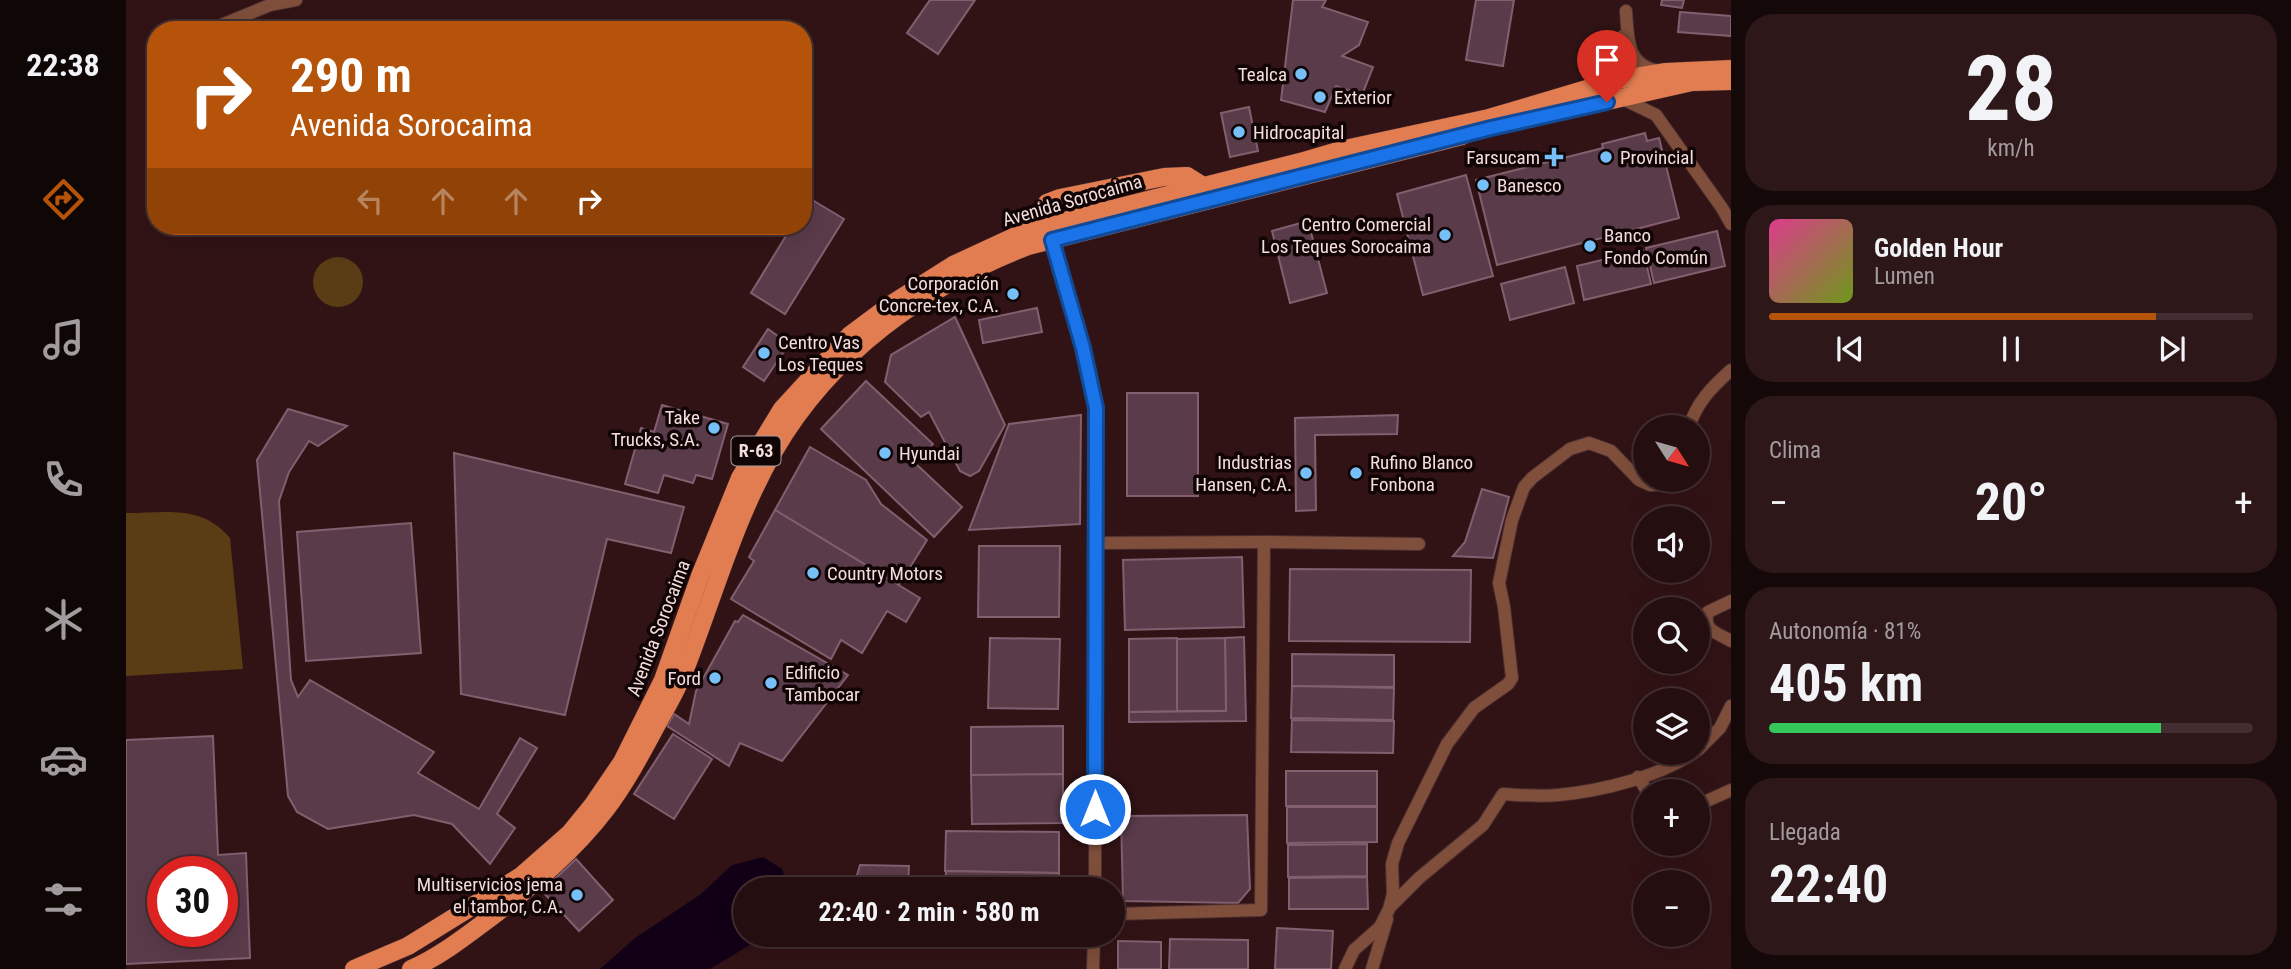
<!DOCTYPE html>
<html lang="es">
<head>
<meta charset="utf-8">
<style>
  :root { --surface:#250e10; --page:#2d1719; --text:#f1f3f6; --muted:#a39c9f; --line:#422e30; --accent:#b45309 }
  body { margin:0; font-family:"Roboto Condensed",sans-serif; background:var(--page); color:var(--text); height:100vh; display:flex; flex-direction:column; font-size:26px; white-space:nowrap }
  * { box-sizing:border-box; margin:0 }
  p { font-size:23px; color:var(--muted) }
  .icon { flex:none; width:38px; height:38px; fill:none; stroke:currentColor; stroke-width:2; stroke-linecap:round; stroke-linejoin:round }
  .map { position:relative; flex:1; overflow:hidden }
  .panel { display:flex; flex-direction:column; gap:14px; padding:14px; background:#140809; width:560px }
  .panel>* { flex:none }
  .banner { position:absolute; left:21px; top:21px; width:665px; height:214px; border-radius:28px; box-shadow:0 7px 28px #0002,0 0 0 2px var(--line); background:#b45309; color:#fff; overflow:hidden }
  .needle { width:46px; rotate:127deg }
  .fabs { position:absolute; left:1507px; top:415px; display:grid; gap:14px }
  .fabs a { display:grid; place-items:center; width:77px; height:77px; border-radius:50%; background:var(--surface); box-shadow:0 7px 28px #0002,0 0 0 2px var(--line); font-size:35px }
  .speed { position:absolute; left:21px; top:856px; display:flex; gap:14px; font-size:35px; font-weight:700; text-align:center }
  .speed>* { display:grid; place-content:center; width:91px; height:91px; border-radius:50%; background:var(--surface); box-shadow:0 7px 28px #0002,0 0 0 2px var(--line); line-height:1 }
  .speed .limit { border:10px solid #d22; background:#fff; color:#111 }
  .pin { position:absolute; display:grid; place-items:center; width:60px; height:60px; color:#fff; margin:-72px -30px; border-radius:50% 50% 50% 0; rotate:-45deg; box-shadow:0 0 7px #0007 }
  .pin .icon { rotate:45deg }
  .me { position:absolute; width:77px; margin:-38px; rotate:0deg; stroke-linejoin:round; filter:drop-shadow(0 0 5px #0008) }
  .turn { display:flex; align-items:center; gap:24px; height:147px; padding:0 28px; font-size:32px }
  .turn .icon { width:91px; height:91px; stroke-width:2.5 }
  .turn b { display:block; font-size:49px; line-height:60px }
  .lanes { display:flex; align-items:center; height:66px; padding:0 28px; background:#0003; justify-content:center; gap:35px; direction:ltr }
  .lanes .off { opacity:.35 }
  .big { font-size:52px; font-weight:700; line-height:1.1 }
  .panel .card { flex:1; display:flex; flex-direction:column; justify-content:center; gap:10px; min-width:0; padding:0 24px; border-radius:28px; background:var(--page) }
  .panel .dial { align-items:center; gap:0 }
  .dial b { font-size:91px; line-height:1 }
  .song { display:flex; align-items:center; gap:21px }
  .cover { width:84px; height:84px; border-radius:10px; background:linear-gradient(135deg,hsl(330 70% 55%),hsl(80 70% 35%)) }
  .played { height:7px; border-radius:4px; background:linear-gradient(90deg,var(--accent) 80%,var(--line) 80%) }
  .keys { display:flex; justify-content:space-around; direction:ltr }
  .heat { display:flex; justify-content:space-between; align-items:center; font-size:38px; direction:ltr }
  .charge { height:10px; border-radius:5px; background:linear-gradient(90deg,#34c759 81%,var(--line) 0) }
  .trip { position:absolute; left:607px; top:877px; width:392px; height:70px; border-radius:35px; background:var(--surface); box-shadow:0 7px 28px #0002,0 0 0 2px var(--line); font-weight:700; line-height:70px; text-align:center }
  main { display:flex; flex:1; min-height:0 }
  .tabs { display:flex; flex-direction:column; width:126px; justify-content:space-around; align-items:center; background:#0f0606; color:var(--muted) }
  .tabs .icon { width:49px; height:49px }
  .tabs .selected { color:var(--accent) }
  .tabs b { font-size:32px; color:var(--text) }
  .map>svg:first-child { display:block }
  .green { fill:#5a3c15 }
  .water { fill:#120016 }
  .building { fill:#5a3b4a; stroke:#815f6f; stroke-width:2; fill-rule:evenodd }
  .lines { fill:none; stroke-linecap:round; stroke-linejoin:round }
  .street-casing { stroke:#4c2f31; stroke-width:14 }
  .primary-casing { stroke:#4c2f31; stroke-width:19 }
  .street { stroke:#7f4f3b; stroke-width:12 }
  .primary { stroke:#e27d52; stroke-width:18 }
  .route-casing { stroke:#114b97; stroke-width:18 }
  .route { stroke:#1a73e8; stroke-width:12 }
  .poi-dot { fill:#76c0f7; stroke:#100405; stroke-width:2.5 }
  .labels { text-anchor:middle; stroke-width:7; stroke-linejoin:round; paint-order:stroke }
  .shield { fill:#100405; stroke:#af9c9c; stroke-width:2 }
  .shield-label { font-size:18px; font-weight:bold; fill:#f3dddd }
  .poi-label { font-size:19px; fill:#f3dddd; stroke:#100405; text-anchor:start }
  .street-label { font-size:19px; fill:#f3dddd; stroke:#100405 }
</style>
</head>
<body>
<main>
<nav class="tabs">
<b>22:38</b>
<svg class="icon selected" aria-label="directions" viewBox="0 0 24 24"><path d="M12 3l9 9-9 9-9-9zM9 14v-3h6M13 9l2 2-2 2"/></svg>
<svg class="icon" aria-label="music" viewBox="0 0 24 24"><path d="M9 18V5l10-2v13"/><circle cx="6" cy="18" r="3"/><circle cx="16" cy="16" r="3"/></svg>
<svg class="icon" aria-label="phone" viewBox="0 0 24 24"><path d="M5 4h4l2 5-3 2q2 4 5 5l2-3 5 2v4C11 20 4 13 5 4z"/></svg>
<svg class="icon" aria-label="climate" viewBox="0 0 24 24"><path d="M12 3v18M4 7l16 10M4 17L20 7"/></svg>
<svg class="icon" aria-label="car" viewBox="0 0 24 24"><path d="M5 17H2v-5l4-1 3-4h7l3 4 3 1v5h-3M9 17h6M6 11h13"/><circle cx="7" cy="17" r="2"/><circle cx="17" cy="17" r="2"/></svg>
<svg class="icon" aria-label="filters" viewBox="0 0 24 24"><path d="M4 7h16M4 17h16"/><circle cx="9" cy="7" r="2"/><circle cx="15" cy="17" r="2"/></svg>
</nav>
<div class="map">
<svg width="1605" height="969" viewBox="0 0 1605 969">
  <rect width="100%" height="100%" fill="#311315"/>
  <g class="green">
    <circle cx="212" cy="282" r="25"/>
    <path d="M0,513C40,513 76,504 104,538L117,669L0,676Z"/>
  </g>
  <path class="water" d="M637,857L656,869L663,889H620V934L640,935L584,969H474L509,938L575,894L606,865Z"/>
  <g class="building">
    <path d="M804,0H849L812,54L781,33Z"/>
    <path d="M1167,0H1200L1196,7L1242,22L1233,45L1216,56L1247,67L1236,95L1210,86L1199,112L1155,100Z"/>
    <path d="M1350,0H1388L1377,66L1340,60Z"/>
    <path d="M1536,0H1558L1556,8L1535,5Z"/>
    <path d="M1554,12L1605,16V36L1552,32Z"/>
    <path d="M1123,107L1132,151L1104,157L1095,113Z"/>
    <path d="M1519,133L1521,141L1533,138L1553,218L1371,265L1350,180L1477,148L1476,144Z"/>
    <path d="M1340,175L1367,276L1297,295L1271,194Z"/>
    <path d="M683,198L718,219L659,314L625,293L666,226H677V207Z"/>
    <path d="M1182,221L1201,293L1164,303L1146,231Z"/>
    <path d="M1591,231L1599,266L1528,283L1520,248Z"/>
    <path d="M1517,250L1525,284L1458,300L1451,266Z"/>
    <path d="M1439,267L1448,303L1384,320L1375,284Z"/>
    <path d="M911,308L916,332L857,343L853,320Z"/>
    <path d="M829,317L879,425L853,471L844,476L834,471L803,412L795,417L759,382L765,355Z"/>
    <path d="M642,329L663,344L638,381L617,367Z"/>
    <path d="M740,381L807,444L789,463L836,507L808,537L695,429Z"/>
    <rect x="1001" y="393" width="71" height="103"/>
    <path d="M536,405L602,424L586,479L570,475L567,483L538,475L532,493L499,484L515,428L528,432Z"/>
    <path d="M162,409L221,426L192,446L183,441L163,472L153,501L165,680L172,697L184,680L308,752L292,773L353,809L394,738L411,748L371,814L389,828L364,864L326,824L288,815L202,829L171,812L162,796L131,460Z"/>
    <path d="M955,415L954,524L843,530L883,424Z"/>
    <path d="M1272,415L1271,434L1189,435L1190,510L1170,511L1169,418Z"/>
    <path d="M684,447L740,480L755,504L801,540L773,585L649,510Z"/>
    <path d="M328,453L558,507L545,553L481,539L439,715L335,694Z"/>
    <path d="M1356,489L1383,497L1367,558L1327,556L1339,542Z"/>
    <path d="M649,510L794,598L780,622L761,611L736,653L715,640L705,659L605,599L628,561L623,557Z"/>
    <path d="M285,523L295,653L180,661L171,532Z"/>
    <path d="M853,546H934L933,617H852Z"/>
    <path d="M1116,557L1118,627L999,630L997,560Z"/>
    <path d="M1164,569L1345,570L1344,642L1163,641Z"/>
    <path d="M617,615L722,675L656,761L614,743L603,766L541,726L548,714L563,724L570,691L609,621L612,622Z"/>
    <path d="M1118,637L1120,721L1003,722V712L1100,711L1099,638Z"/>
    <path d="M864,638L934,639L932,709L862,708Z"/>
    <path d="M1051,638V711L1003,712V639Z"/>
    <path d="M1099,638L1100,711H1051V639Z"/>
    <path d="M1166,654L1268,655V687L1166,686Z"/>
    <path d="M1166,686L1268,688L1267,720L1165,718Z"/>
    <path d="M1166,720L1268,721L1267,753L1165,752Z"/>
    <path d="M937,726V775L845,776V727Z"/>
    <path d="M547,734L586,759L548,819L508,794Z"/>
    <path d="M87,736L92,855L120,853L124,958L0,964V740ZM37,872H96V931H37Z"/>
    <rect x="1160" y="771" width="91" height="35"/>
    <path d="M937,774V823L846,824L845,775Z"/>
    <path d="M1161,807H1251V842L1161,843Z"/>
    <path d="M1121,815L1124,889L1112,903L997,901L995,816Z"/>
    <path d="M820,831L933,832V873L819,871Z"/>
    <path d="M1241,844V876L1162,877V845Z"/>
    <path d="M450,859L487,900L453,931L416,891Z"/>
    <path d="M734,865L783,866L782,889H727Z"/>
    <path d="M820,871L933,873V889H819Z"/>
    <path d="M1241,877L1242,909H1163V878Z"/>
    <path d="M1151,928L1207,931L1205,969H1149Z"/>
    <path d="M1044,939L1122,940V969H1043Z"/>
    <path d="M992,941L1035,942V969H992Z"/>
  </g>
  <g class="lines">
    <g class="street-casing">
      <g id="street">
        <path d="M1500,11C1502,38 1500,66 1533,71"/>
        <path d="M93,26L144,5L170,0"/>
        <path d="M1491,80L1497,36"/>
        <path d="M1497,99L1530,115L1596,208L1605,224"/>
        <path d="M924,234L957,348L970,408L969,889"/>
        <path d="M1563,427C1571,402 1586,387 1605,370"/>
        <path d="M971,543L1138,542L1293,544"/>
        <path d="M1605,601L1582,612C1576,631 1592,633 1605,641"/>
        <path d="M1572,750L1594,728L1605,706"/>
        <path d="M1512,777L1521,791"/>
        <path d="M1572,805L1605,790"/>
        <path d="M1264,907L1293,878L1357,825L1377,794C1395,795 1414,797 1432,795C1475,791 1533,777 1569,752"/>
        <path d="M987,914L1135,910L1138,542"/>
        <path d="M967,969L968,934"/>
        <path d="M1219,969L1228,950L1254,927L1263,909L1267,894L1266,864L1272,843L1321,744L1348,708L1382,684L1386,678L1378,607L1373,583L1386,520L1398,487L1406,478L1444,449L1463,443L1485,451L1513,480L1524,485H1540L1546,480"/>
        <path d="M1246,969L1261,919"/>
      </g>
    </g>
    <g class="primary-casing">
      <g id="primary">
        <path d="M1393,121L1566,82L1605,81"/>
        <path d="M922,225L919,211L921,203L934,198L1038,177L1061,176L1077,186"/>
        <path d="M228,969L282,946L395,876L444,833L466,806L496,762L537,680L574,576L614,478L656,409L724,335L767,303L827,265L896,233L922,225L1178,161L1219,149L1363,118L1491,80L1540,72L1605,69"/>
        <path d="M285,969C313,957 340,936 364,918C406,886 448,851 480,809C499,784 514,756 529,728C540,708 552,688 560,667C588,595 609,518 648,451C704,354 798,286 902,246L1336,136"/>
      </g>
    </g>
    <use href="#street" class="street"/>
    <use href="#primary" class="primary"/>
  </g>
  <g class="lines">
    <g class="route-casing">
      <path id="route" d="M969,809L970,408L957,348L926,240L1365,128L1481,102"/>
    </g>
    <use href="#route" class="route"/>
  </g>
  <g class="poi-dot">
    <circle cx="1175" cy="74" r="7"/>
    <circle cx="1194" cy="97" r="7"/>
    <circle cx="1113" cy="132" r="7"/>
    <path d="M1424.5 146.5h7v7h7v7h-7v7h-7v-7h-7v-7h7z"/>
    <circle cx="1480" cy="157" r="7"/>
    <circle cx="1357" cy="185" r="7"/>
    <circle cx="1319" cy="235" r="7"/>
    <circle cx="1464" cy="246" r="7"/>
    <circle cx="887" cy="294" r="7"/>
    <circle cx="638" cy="353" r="7"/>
    <circle cx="588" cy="428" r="7"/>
    <circle cx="759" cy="453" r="7"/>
    <circle cx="1180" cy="473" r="7"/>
    <circle cx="1230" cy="473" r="7"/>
    <circle cx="687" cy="573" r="7"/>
    <circle cx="589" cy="678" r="7"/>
    <circle cx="645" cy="683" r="7"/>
    <circle cx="451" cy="895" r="7"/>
  </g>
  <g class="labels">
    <rect class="shield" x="605.5" y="436.5" width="49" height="29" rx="5"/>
    <g class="shield-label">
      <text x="630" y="457">R-63</text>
    </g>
    <g class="poi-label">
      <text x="1161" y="81" text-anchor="end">Tealca</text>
      <text x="1208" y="104">Exterior</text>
      <text x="1127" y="139">Hidrocapital</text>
      <text x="1414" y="164" text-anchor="end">Farsucam</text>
      <text x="1494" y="164">Provincial</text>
      <text x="1371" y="192">Banesco</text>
      <text x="1305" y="231" text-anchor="end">Centro Comercial<tspan x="1305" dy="22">Los Teques Sorocaima</tspan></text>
      <text x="1478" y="242">Banco<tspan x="1478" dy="22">Fondo Común</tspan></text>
      <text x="873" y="290" text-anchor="end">Corporación<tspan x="873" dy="22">Concre-tex, C.A.</tspan></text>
      <text x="652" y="349">Centro Vas<tspan x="652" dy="22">Los Teques</tspan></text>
      <text x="574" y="424" text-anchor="end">Take<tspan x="574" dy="22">Trucks, S.A.</tspan></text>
      <text x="773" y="460">Hyundai</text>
      <text x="1166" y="469" text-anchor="end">Industrias<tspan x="1166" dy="22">Hansen, C.A.</tspan></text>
      <text x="1244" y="469">Rufino Blanco<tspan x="1244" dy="22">Fonbona</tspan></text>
      <text x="701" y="580">Country Motors</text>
      <text x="659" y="679">Edificio<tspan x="659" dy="22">Tambocar</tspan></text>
      <text x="575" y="685" text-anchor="end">Ford</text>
      <text x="437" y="891" text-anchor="end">Multiservicios jema<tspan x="437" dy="22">el tambor, C.A.</tspan></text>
    </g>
    <g class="street-label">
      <text transform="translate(946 200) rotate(-16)" y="7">Avenida Sorocaima</text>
      <text transform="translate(532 628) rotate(-69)" y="7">Avenida Sorocaima</text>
    </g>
  </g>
</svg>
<div class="fabs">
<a><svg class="needle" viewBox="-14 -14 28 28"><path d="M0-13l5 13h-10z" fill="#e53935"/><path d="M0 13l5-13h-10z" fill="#a39c9f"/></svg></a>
<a><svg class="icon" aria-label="sound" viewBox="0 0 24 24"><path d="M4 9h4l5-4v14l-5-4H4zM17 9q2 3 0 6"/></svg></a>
<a><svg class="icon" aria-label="search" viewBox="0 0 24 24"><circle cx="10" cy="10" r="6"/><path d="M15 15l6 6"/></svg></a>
<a><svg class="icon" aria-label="layers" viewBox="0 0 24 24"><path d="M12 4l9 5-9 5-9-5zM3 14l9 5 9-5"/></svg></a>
<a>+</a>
<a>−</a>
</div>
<div class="speed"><div class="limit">30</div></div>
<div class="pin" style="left:1481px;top:102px;background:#d93025"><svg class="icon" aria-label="arrive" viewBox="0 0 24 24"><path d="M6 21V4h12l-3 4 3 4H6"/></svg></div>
<svg class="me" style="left:969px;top:809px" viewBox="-20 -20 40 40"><circle r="17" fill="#1a73e8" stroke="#fff" stroke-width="3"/><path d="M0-11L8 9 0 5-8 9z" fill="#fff"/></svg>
<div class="trip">22:40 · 2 min · 580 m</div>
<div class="banner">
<div class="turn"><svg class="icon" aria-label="right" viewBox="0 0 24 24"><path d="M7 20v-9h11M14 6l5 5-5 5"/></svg><div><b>290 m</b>Avenida Sorocaima</div></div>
<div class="lanes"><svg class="icon off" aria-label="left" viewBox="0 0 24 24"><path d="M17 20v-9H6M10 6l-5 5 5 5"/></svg><svg class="icon off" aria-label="ahead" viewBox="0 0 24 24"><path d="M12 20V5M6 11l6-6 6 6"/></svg><svg class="icon off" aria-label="ahead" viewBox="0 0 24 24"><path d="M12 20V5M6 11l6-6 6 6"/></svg><svg class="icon" aria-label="right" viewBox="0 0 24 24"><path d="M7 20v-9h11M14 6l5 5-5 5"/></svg></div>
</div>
</div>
<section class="panel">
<div class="card dial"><b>28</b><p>km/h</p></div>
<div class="card">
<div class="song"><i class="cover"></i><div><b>Golden Hour</b><p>Lumen</p></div></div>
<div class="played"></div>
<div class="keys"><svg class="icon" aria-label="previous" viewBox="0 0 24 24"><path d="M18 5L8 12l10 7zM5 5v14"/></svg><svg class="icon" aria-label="pause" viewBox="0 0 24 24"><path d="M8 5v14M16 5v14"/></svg><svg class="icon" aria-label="next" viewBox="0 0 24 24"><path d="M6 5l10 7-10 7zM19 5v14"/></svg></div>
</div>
<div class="card"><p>Clima</p>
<div class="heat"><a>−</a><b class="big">20°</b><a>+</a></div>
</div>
<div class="card"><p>Autonomía · 81%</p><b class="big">405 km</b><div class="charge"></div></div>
<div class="card"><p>Llegada</p><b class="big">22:40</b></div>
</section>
</main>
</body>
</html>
